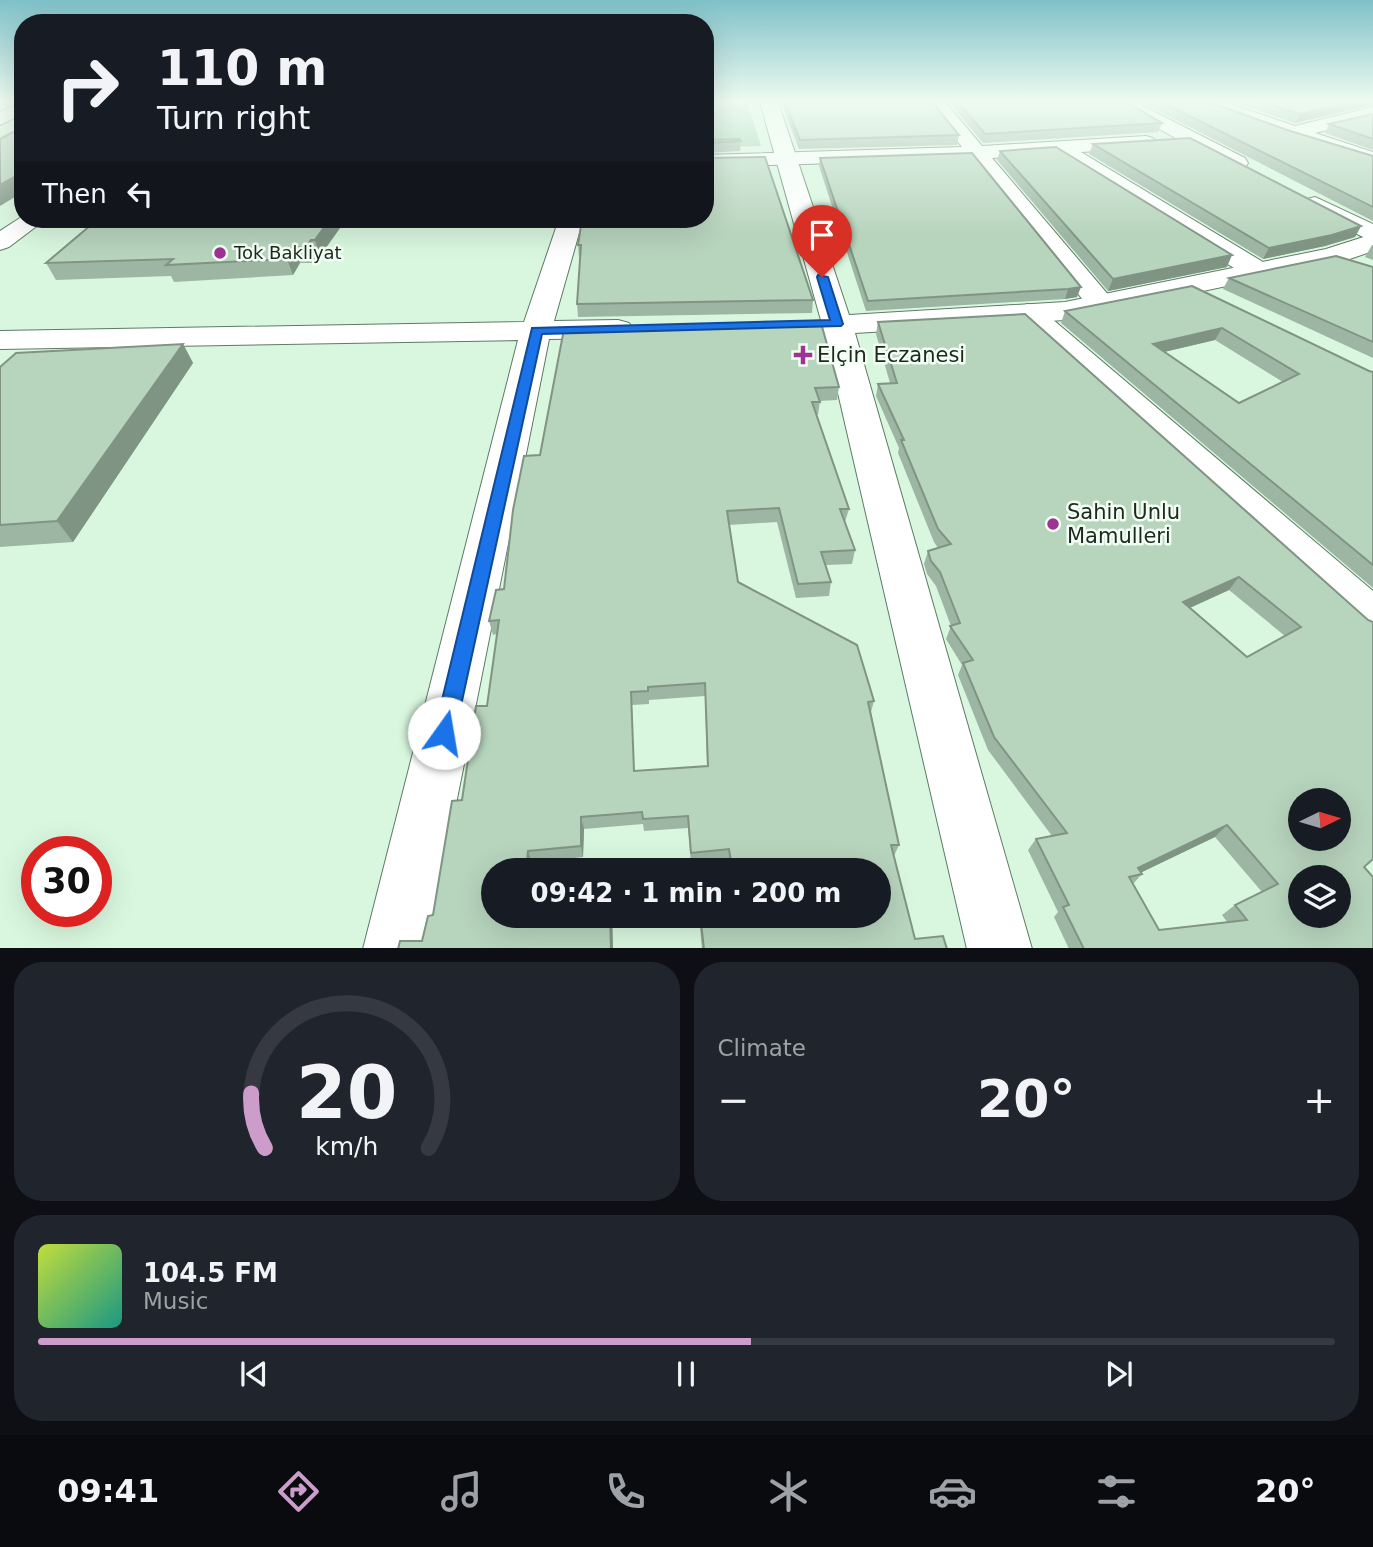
<!DOCTYPE html>
<html lang="en">
<head>
<meta charset="utf-8">
<style>
  :root { --surface:#171b24; --page:#20242c; --text:#f1f3f6; --muted:#9ea1a6; --line:#363941; --accent:#cc9dca }
  body { margin:0; font-family:"DejaVu Sans",sans-serif; background:var(--page); color:var(--text); height:100vh; display:flex; flex-direction:column; font-size:26px; white-space:nowrap }
  * { box-sizing:border-box; margin:0 }
  p { font-size:23px; color:var(--muted) }
  .icon { flex:none; width:38px; height:38px; fill:none; stroke:currentColor; stroke-width:2; stroke-linecap:round; stroke-linejoin:round }
  .map { position:relative; height:948px; overflow:hidden }
  .details { display:flex; flex-direction:column; gap:14px; padding:14px; background:#0d0f14; flex:1 }
  .details>* { flex:none }
  .guide { position:absolute; left:14px; top:14px; width:700px; height:214px; border-radius:28px; box-shadow:0 7px 28px #0002; background:#171b24; color:var(--text); overflow:hidden }
  .needle { width:46px; rotate:85deg }
  .tools { position:absolute; left:1288px; top:788px; display:grid; gap:14px }
  .tools a { display:grid; place-items:center; width:63px; height:63px; border-radius:50%; background:var(--surface); box-shadow:0 7px 28px #0002; font-size:35px }
  .speed { position:absolute; left:21px; top:836px; display:flex; gap:14px; font-size:35px; font-weight:700; text-align:center }
  .speed>* { display:grid; place-content:center; width:91px; height:91px; border-radius:50%; background:var(--surface); box-shadow:0 7px 28px #0002; line-height:1 }
  .speed .limit { border:10px solid #d22; background:#fff; color:#111 }
  .pin { position:absolute; display:grid; place-items:center; width:60px; height:60px; color:#fff; margin:-72px -30px; border-radius:50% 50% 50% 0; rotate:-45deg; box-shadow:0 0 7px #0007 }
  .pin .icon { rotate:45deg }
  .me { position:absolute; width:77px; margin:-38px; rotate:13deg; stroke-linejoin:round; filter:drop-shadow(0 0 5px #0008) }
  .turn { display:flex; align-items:center; gap:24px; height:147px; padding:0 28px; font-size:32px }
  .turn .icon { width:91px; height:91px; stroke-width:2.5 }
  .turn b { display:block; font-size:49px; line-height:60px }
  .then { display:flex; align-items:center; height:66px; padding:0 28px; background:#0003; gap:14px; font-size:26px }
  .big { font-size:52px; font-weight:700; line-height:1.1 }
  .details .widget { flex:1; display:flex; flex-direction:column; justify-content:center; gap:10px; min-width:0; padding:0 24px; border-radius:28px; background:var(--page) }
  .details .dial { align-items:center; gap:0 }
  .dial svg { height:182px; overflow:visible; fill:none; stroke:var(--line); stroke-width:7; stroke-linecap:round; text-anchor:middle }
  .dial text { fill:var(--text); stroke:none }
  .song { display:flex; align-items:center; gap:21px }
  .cover { width:84px; height:84px; border-radius:10px; background:linear-gradient(135deg,hsl(70 70% 55%),hsl(170 70% 35%)) }
  .played { height:7px; border-radius:4px; background:linear-gradient(90deg,var(--accent) 55%,var(--line) 55%) }
  .keys { display:flex; justify-content:space-around; direction:ltr }
  .heat { display:flex; justify-content:space-between; align-items:center; font-size:38px; direction:ltr }
  .details .tiles { flex:1; display:grid; gap:14px; grid-template-columns:1fr 1fr }
  .widget:last-child { grid-column:span 2 }
  .trip { position:absolute; left:481px; top:858px; width:410px; height:70px; border-radius:35px; background:var(--surface); box-shadow:0 7px 28px #0002; font-weight:700; line-height:70px; text-align:center }
  .menu { display:flex; height:112px; justify-content:space-around; align-items:center; background:#090b0e; color:var(--muted) }
  .menu .icon { width:49px; height:49px }
  .menu .selected { color:var(--accent) }
  .menu b { font-size:32px; color:var(--text) }
  .map>svg:first-child { display:block }
  .green { fill:#a1d1ac }
  .lines { fill:none; stroke-linecap:round; stroke-linejoin:round }
  .minor-casing { stroke:#5f7a65; stroke-width:2 }
  .tertiary-casing { stroke:#5f7a65; stroke-width:2 }
  .minor { fill:#fff; fill-rule:evenodd }
  .tertiary { fill:#fff; fill-rule:evenodd }
  .wall { fill:#9db6a3; fill-rule:evenodd }
  .shaded-wall { fill:#809484 }
  .building { fill:#b7d4bd; stroke:#809484; stroke-width:2; fill-rule:evenodd }
  .route { fill:#1a73e8; stroke:#114b97; stroke-width:2 }
  .poi-dot { fill:#9e3394; stroke:#f3fff5; stroke-width:2.5 }
  .labels { text-anchor:middle; stroke-width:5; stroke-linejoin:round; paint-order:stroke }
  .far-poi-label { font-size:18px; fill:#1d281f; stroke:#f3fff5; text-anchor:start }
  .poi-label { font-size:21px; fill:#1d281f; stroke:#f3fff5; text-anchor:start }
</style>
</head>
<body>
<div class="map">
<svg width="1373" height="949" viewBox="0 0 1373 949">
  <rect width="100%" height="100%" fill="#d9f7df"/>
  <path class="green" d="M705,102H747L761,146L705,147Z"/>
  <g class="lines">
    <g class="minor-casing">
      <g id="minor">
        <path d="M23,102V114L0,125V112Z"/>
        <path d="M926,102H945L982,146L1146,136L1153,138L1156,142L1153,146L1146,148L1081,152L1268,265L1272,271L1268,277L1258,279L1248,277L1055,154L992,158L1111,298L1116,304L1111,310L1101,313L1091,310L971,159L705,167V155L962,147Z"/>
        <path d="M1111,102H1135L1245,158L1248,163L1245,168H1229Z"/>
        <path d="M1196,102H1224L1295,126L1373,107V119L1315,133L1373,152V165L1283,137L1199,106Z"/>
        <path d="M1315,197L1373,224V242L1307,209L1303,204L1307,199Z"/>
        <path d="M23,216V219H46L9,247L0,250V231Z"/>
        <path d="M559,219H583L554,321L618,320L629,323L633,329L629,335L618,338L549,339L427,949H363L518,340L0,349V331L524,322Z"/>
        <path d="M1028,304L1038,307L1373,591V637L1357,631L1018,319L1013,313L1018,307Z"/>
      </g>
    </g>
    <g class="tertiary-casing">
      <path id="tertiary" d="M760,102H778L849,315L1065,302L1326,249L1373,234V251L1341,262L1065,320L855,333L1032,949H967L822,324Z"/>
    </g>
    <use href="#minor" class="minor"/>
    <use href="#tertiary" class="tertiary"/>
  </g>
  <g class="wall">
    <path d="M781,102H932L959,135L957,145L799,149Z"/>
    <path d="M949,102H1126L1162,123L1158,132L983,143Z"/>
    <path d="M1141,102H1209L1287,130L1373,156V221Z"/>
    <path d="M1234,102H1373L1295,123Z"/>
    <path d="M1373,114V150L1325,133L1329,124Z"/>
    <path d="M705,140L741,141L740,151L705,153Z"/>
    <path d="M1093,144L1361,226L1355,237L1325,246L1263,259L1089,154Z"/>
    <path d="M1000,151L1227,267L1108,291L997,160Z"/>
    <path d="M972,153L1077,297L1065,299L866,311L819,166L820,158Z"/>
    <path d="M80,219H196L189,226L340,228L320,256H317L312,263H300L293,275L174,282L171,276L56,280L46,263L95,222H82Z"/>
    <path d="M582,219L813,300L812,313L578,317L577,304L580,257H579L578,245Z"/>
    <path d="M1372,245H1373V260L1365,257Z"/>
    <path d="M1373,267V358L1223,289L1229,278Z"/>
    <path d="M1192,286L1369,371L1373,372V588L1061,323L1065,311ZM1215,340L1283,382L1239,403L1164,352Z"/>
    <path d="M878,322L1368,620L1364,867L1373,949H1069L1054,917L1058,912L1028,850L1036,839L1052,836L988,750L958,675L962,665L946,639L951,626L936,586L927,574L924,564L928,551L938,548L934,542L898,453L899,448L876,396L878,384L890,383L876,334ZM1229,590L1285,636L1247,657L1190,608ZM1215,837L1262,892L1235,905L1222,915L1227,922L1159,930L1133,884L1142,874L1141,872Z"/>
    <path d="M564,329L839,387L837,400L820,401L818,415H816L849,509L845,522L855,550L852,564L826,565L831,582L829,596L796,598L777,522L729,525L738,582L874,701L871,712L899,845L894,856L915,939L947,949H702L699,915H878V870H729L728,861L691,864L688,828L644,831L643,824L584,829L583,857L532,863L531,870H494V915H612L613,949L422,941L433,915L487,706L497,634L493,635L489,621L504,589L540,455ZM705,696L707,766L634,771L632,705L649,704V700Z"/>
    <path d="M183,344L193,363L73,542L0,547V367Z"/>
  </g>
  <g class="shaded-wall">
    <path d="M1353,102H1373V105L1295,123L1300,114Z"/>
    <path d="M23,172V192L0,206V185Z"/>
    <path d="M173,219H196L173,242L165,226Z"/>
    <path d="M330,219H337L340,228L320,256L315,240Z"/>
    <path d="M1361,226L1355,237L1325,246L1263,259L1269,248Z"/>
    <path d="M311,240L317,256L312,263L306,247Z"/>
    <path d="M294,247L300,263L293,275L287,259Z"/>
    <path d="M1232,255L1227,267L1108,291L1113,279Z"/>
    <path d="M1081,287L1077,297L1065,299L1068,289Z"/>
    <path d="M1222,328L1215,340L1147,356L1153,344Z"/>
    <path d="M183,344L193,363L73,542L57,521Z"/>
    <path d="M1239,577L1229,590L1174,615L1183,602Z"/>
    <path d="M581,817L584,829L583,857L581,846Z"/>
    <path d="M1227,825L1215,837L1134,876L1138,868Z"/>
    <path d="M528,851L532,863L531,870H526Z"/>
    <path d="M610,915H612L613,949H611Z"/>
  </g>
  <g class="building">
    <path d="M785,102H932L959,135L800,140Z"/>
    <path d="M958,102H1126L1162,123L985,134Z"/>
    <path d="M1161,102H1209L1287,130L1373,156V207Z"/>
    <path d="M1263,102H1353L1300,114Z"/>
    <path d="M1373,114V139L1329,124Z"/>
    <path d="M23,127V172L0,185V139Z"/>
    <path d="M1190,138L1361,226L1332,235L1269,248L1093,144Z"/>
    <path d="M740,139L741,141L705,143V140Z"/>
    <path d="M1056,147L1232,255L1113,279L1000,151Z"/>
    <path d="M972,153L1081,287L1068,289L868,301L820,158Z"/>
    <path d="M765,157L813,300L577,304L581,245H578L582,219H705V158Z"/>
    <path d="M98,219H173L165,226H282L288,219H330L315,240H311L306,247H294L287,259L166,265L173,259L46,263Z"/>
    <path d="M1336,256L1373,267V342L1229,278Z"/>
    <path d="M1192,286L1369,371L1373,372V565L1065,311ZM1222,328L1299,374L1239,403L1153,344Z"/>
    <path d="M1025,314L1368,620L1373,622V859L1364,867L1373,877V949H1084L1063,907L1069,905L1036,839L1067,833L994,737L963,663L973,660L950,626L960,623L940,572L931,561L928,551L951,544L938,529L901,440H904L878,384L897,383L878,322ZM1239,577L1301,627L1247,657L1183,602ZM1300,800H1339V838H1300ZM1227,825L1278,884L1235,905L1247,920L1159,930L1129,877L1142,874L1138,868ZM1300,877H1339V915H1300Z"/>
    <path d="M821,323L839,387L815,388L820,402H812L849,509H840L855,550L821,552L831,582L798,584L779,508L727,511L738,582L857,645L874,701L868,702L899,845H891L915,939L943,936L947,949H704L700,915H878V870H732L729,849L691,853L688,816L643,819L642,812L581,817V846L528,851L526,870H494V915H610L611,949H398L400,941H422L428,916L433,915L452,801L462,800L476,706H487L499,620L489,621L496,590L504,589L513,510L524,456L540,455L564,329ZM705,683L708,766L634,771L631,692L648,691V687Z"/>
    <path d="M183,344L57,521L0,525V367L16,353Z"/>
  </g>
  <linearGradient id="sky" x2="0" y2="1"><stop stop-color="#7fc1c8"/><stop offset="0.43" stop-color="#eefbf1"/><stop offset="1" stop-color="#eefbf1" stop-opacity="0"/></linearGradient>
  <rect width="1373" height="235" fill="url(#sky)"/>
  <path class="route" d="M818,275L828,277L843,324L841,326L542,334L455,733L452,741L444,743L437,741L434,733L532,328L830,320L817,277Z"/>
  <g class="poi-dot">
    <circle cx="220" cy="253" r="7"/>
    <path d="M799.5 344.5h7v7h7v7h-7v7h-7v-7h-7v-7h7z"/>
    <circle cx="1053" cy="524" r="7"/>
  </g>
  <g class="labels">
    <g class="far-poi-label">
      <text x="234" y="259">Tok Bakliyat</text>
    </g>
    <g class="poi-label">
      <text x="817" y="362">Elçin Eczanesi</text>
      <text x="1067" y="519">Sahin Unlu<tspan x="1067" dy="24">Mamulleri</tspan></text>
    </g>
  </g>
</svg>
<div class="tools">
<a><svg class="needle" viewBox="-14 -14 28 28"><path d="M0-13l5 13h-10z" fill="#e53935"/><path d="M0 13l5-13h-10z" fill="#9ea1a6"/></svg></a>
<a><svg class="icon" aria-label="layers" viewBox="0 0 24 24"><path d="M12 4l9 5-9 5-9-5zM3 14l9 5 9-5"/></svg></a>
</div>
<div class="speed"><div class="limit">30</div></div>
<div class="pin" style="left:822px;top:277px;background:#d93025"><svg class="icon" aria-label="arrive" viewBox="0 0 24 24"><path d="M6 21V4h12l-3 4 3 4H6"/></svg></div>
<svg class="me" style="left:444px;top:733px" viewBox="-20 -20 40 40"><circle r="19" fill="#fff"/><path d="M0-13L10 11 0 6-10 11z" fill="#1a73e8"/></svg>
<div class="trip">09:42 · 1 min · 200 m</div>
<div class="guide">
<div class="turn"><svg class="icon" aria-label="right" viewBox="0 0 24 24"><path d="M7 20v-9h11M14 6l5 5-5 5"/></svg><div><b>110 m</b>Turn right</div></div>
<div class="then">Then<svg class="icon" aria-label="left" viewBox="0 0 24 24"><path d="M17 20v-9H6M10 6l-5 5 5 5"/></svg></div>
</div>
</div>
<section class="details">
<div class="tiles">
<div class="widget dial"><svg viewBox="0 0 100 80">
<path d="M14 69A42 42 0 1 1 86 69"/>
<path d="M14 69A42 42 0 0 1 8 45" stroke="#cc9dca"/>
<text x="50" y="56" font-size="32" font-weight="700">20</text>
<text x="50" y="72" font-size="11">km/h</text>
</svg></div>
<div class="widget"><p>Climate</p>
<div class="heat"><a>−</a><b class="big">20°</b><a>+</a></div>
</div>
<div class="widget">
<div class="song"><i class="cover"></i><div><b>104.5 FM</b><p>Music</p></div></div>
<div class="played"></div>
<div class="keys"><svg class="icon" aria-label="previous" viewBox="0 0 24 24"><path d="M18 5L8 12l10 7zM5 5v14"/></svg><svg class="icon" aria-label="pause" viewBox="0 0 24 24"><path d="M8 5v14M16 5v14"/></svg><svg class="icon" aria-label="next" viewBox="0 0 24 24"><path d="M6 5l10 7-10 7zM19 5v14"/></svg></div>
</div>
</div>
</section>
<nav class="menu">
<b>09:41</b>
<svg class="icon selected" aria-label="directions" viewBox="0 0 24 24"><path d="M12 3l9 9-9 9-9-9zM9 14v-3h6M13 9l2 2-2 2"/></svg>
<svg class="icon" aria-label="music" viewBox="0 0 24 24"><path d="M9 18V5l10-2v13"/><circle cx="6" cy="18" r="3"/><circle cx="16" cy="16" r="3"/></svg>
<svg class="icon" aria-label="phone" viewBox="0 0 24 24"><path d="M5 4h4l2 5-3 2q2 4 5 5l2-3 5 2v4C11 20 4 13 5 4z"/></svg>
<svg class="icon" aria-label="climate" viewBox="0 0 24 24"><path d="M12 3v18M4 7l16 10M4 17L20 7"/></svg>
<svg class="icon" aria-label="car" viewBox="0 0 24 24"><path d="M5 17H2v-5l4-1 3-4h7l3 4 3 1v5h-3M9 17h6M6 11h13"/><circle cx="7" cy="17" r="2"/><circle cx="17" cy="17" r="2"/></svg>
<svg class="icon" aria-label="filters" viewBox="0 0 24 24"><path d="M4 7h16M4 17h16"/><circle cx="9" cy="7" r="2"/><circle cx="15" cy="17" r="2"/></svg>
<b>20°</b>
</nav>
</body>
</html>
